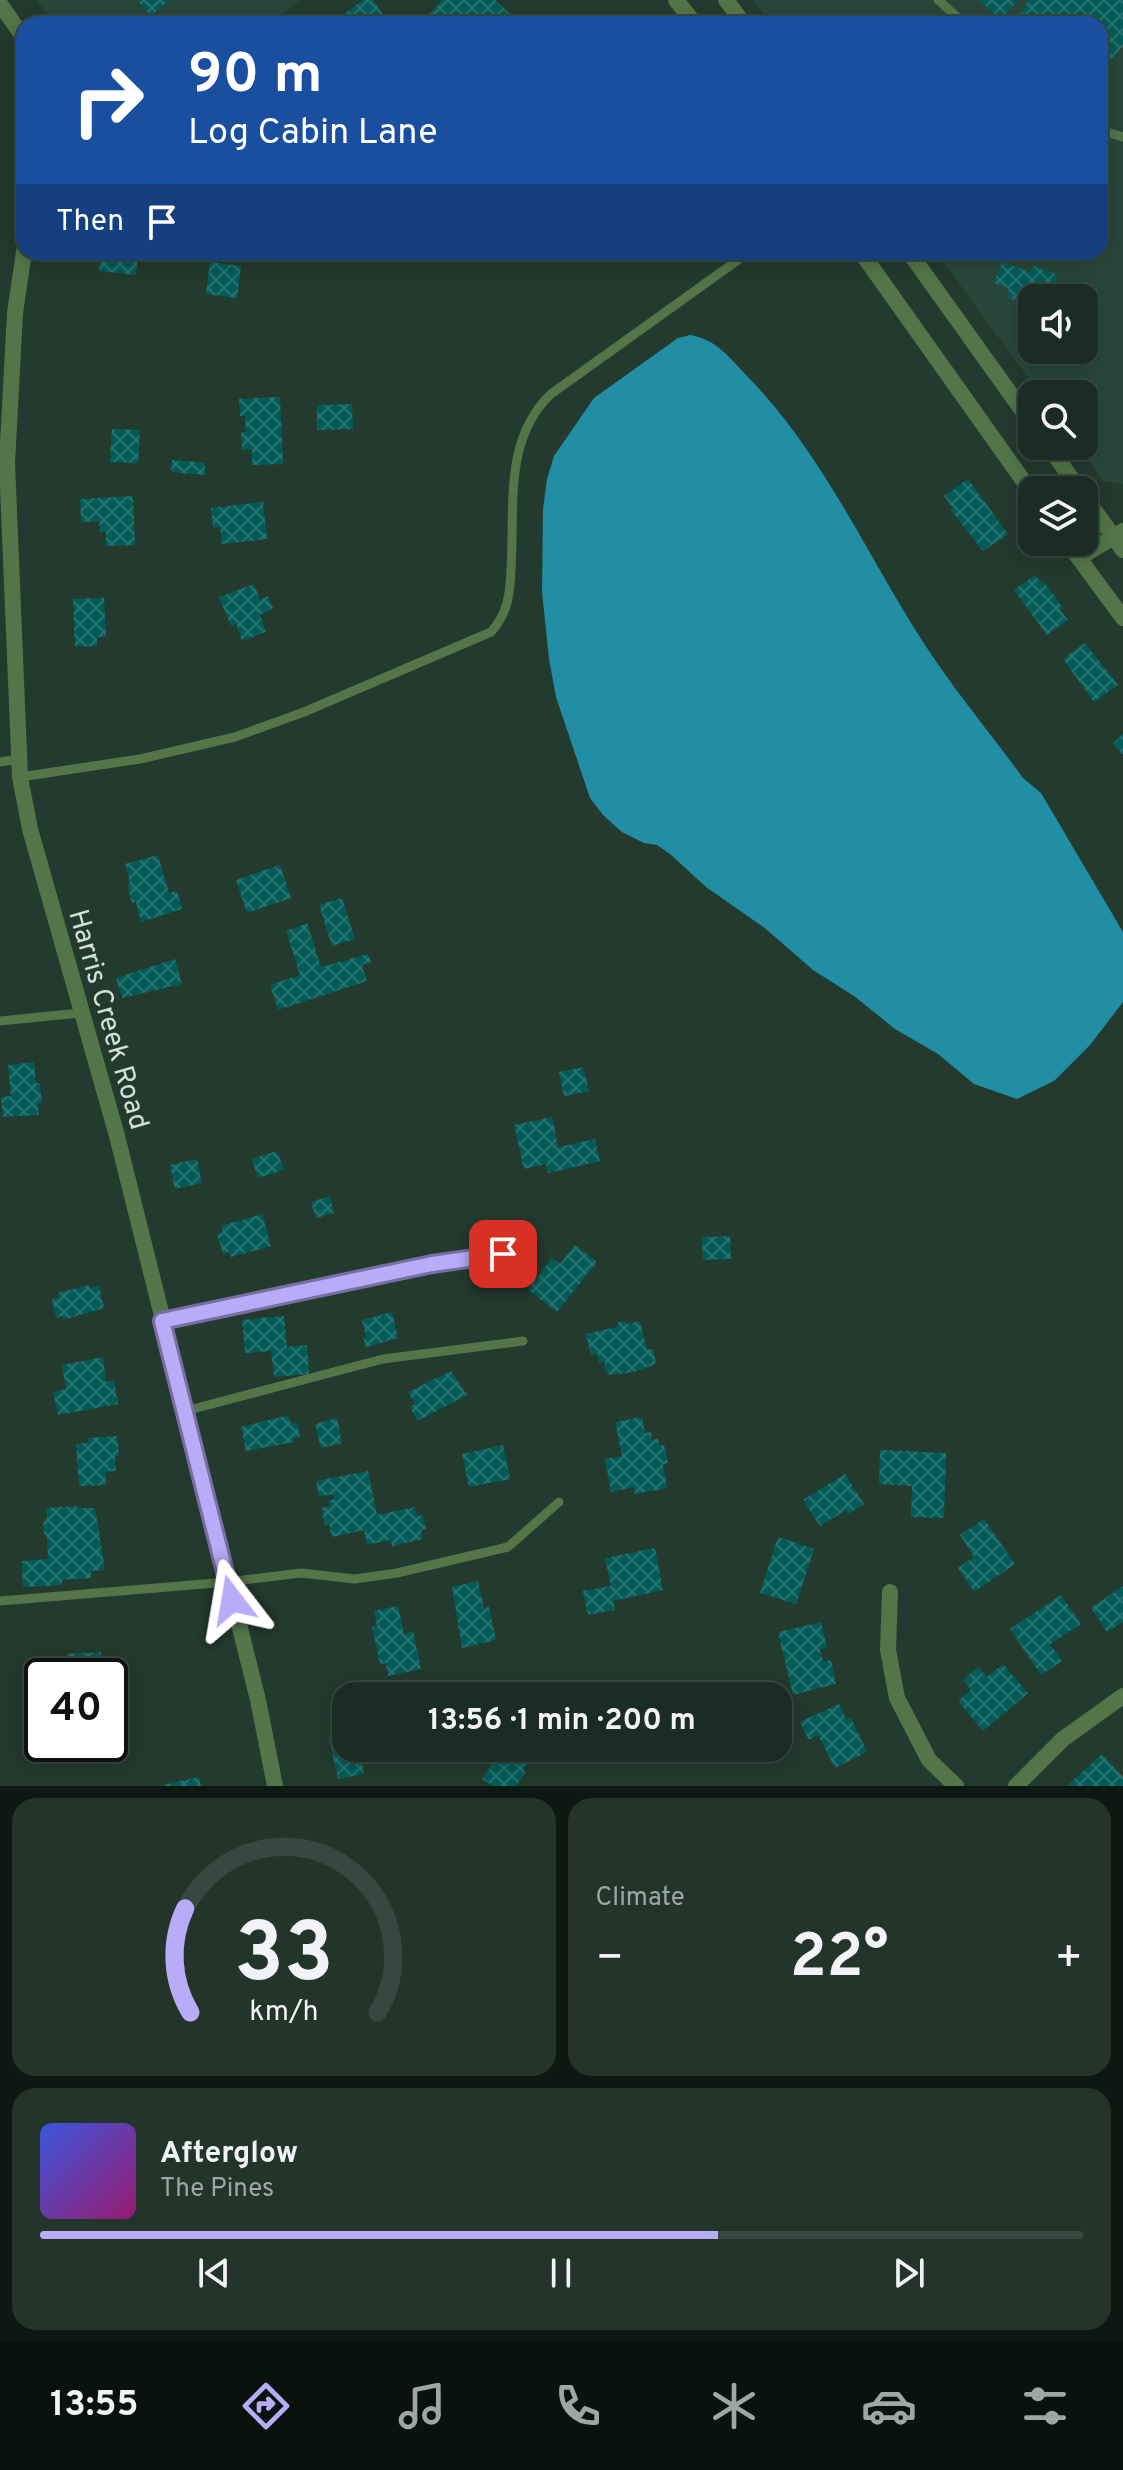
<!DOCTYPE html>
<html lang="en">
<head>
<meta charset="utf-8">
<style>
  :root { --surface:#1a2c23; --page:#23342b; --text:#f1f3f6; --muted:#9fa7a6; --line:#384841; --accent:#b8abf7 }
  body { margin:0; font-family:Overpass,sans-serif; background:var(--page); color:var(--text); height:100vh; display:flex; flex-direction:column; font-size:30px; white-space:nowrap }
  * { box-sizing:border-box; margin:0 }
  p { font-size:26px; color:var(--muted) }
  .icon { flex:none; width:44px; height:44px; fill:none; stroke:currentColor; stroke-width:2; stroke-linecap:round; stroke-linejoin:round }
  .map { position:relative; height:1786px; overflow:hidden }
  .drawer { display:flex; flex-direction:column; gap:12px; padding:12px; background:#0e1813; flex:1 }
  .drawer>* { flex:none }
  .hud { position:absolute; left:16px; top:16px; width:1092px; height:244px; border-radius:24px; box-shadow:0 4px 20px #0003,0 0 0 2px var(--line); background:#1a4fa0; color:#fff; overflow:hidden }
  .tools { position:absolute; left:1018px; top:284px; display:grid; gap:16px }
  .tools a { display:grid; place-items:center; width:80px; height:80px; border-radius:16px; background:var(--surface); box-shadow:0 4px 20px #0003,0 0 0 2px var(--line); font-size:40px }
  .speed { position:absolute; left:24px; top:1658px; display:flex; gap:16px; font-size:40px; font-weight:700; text-align:center }
  .speed>* { display:grid; place-content:center; width:104px; height:104px; border-radius:50%; background:var(--surface); box-shadow:0 4px 20px #0003,0 0 0 2px var(--line); line-height:1 }
  .speed .limit { border:4px solid #111; border-radius:12px; background:#fff; color:#111 }
  .pin { position:absolute; display:grid; place-items:center; width:68px; height:68px; color:#fff; margin:-34px; border-radius:16px; box-shadow:0 4px 12px #0006 }
  .me { position:absolute; width:88px; margin:-44px; rotate:346deg; stroke-linejoin:round; filter:drop-shadow(0 0 6px #0008) }
  .turn { display:flex; align-items:center; gap:28px; height:168px; padding:0 40px; font-size:36px }
  .turn .icon { width:104px; height:104px; stroke-width:2.5 }
  .turn b { display:block; font-size:56px; line-height:68px }
  .then { display:flex; align-items:center; height:76px; padding:0 40px; background:#0003; gap:16px; font-size:30px }
  .big { font-size:60px; font-weight:700; line-height:1.1 }
  .drawer .tile { flex:1; display:flex; flex-direction:column; justify-content:center; gap:12px; min-width:0; padding:0 28px; border-radius:24px; background:var(--page) }
  .drawer .dial { align-items:center; gap:0 }
  .dial svg { height:208px; overflow:visible; fill:none; stroke:var(--line); stroke-width:7; stroke-linecap:round; text-anchor:middle }
  .dial text { fill:var(--text); stroke:none }
  .song { display:flex; align-items:center; gap:24px }
  .cover { width:96px; height:96px; border-radius:12px; background:linear-gradient(135deg,hsl(230 70% 55%),hsl(320 70% 35%)) }
  .played { height:8px; border-radius:4px; background:linear-gradient(90deg,var(--accent) 65%,var(--line) 65%) }
  .keys { display:flex; justify-content:space-around; direction:ltr }
  .heat { display:flex; justify-content:space-between; align-items:center; font-size:44px; direction:ltr }
  .drawer .tiles { flex:1; display:grid; gap:12px; grid-template-columns:1fr 1fr }
  .tile:last-child { grid-column:span 2 }
  .trip { position:absolute; left:332px; top:1682px; width:460px; height:80px; border-radius:24px; background:var(--surface); box-shadow:0 4px 20px #0003,0 0 0 2px var(--line); font-weight:700; line-height:80px; text-align:center }
  .dock { display:flex; height:128px; justify-content:space-around; align-items:center; background:#0a120e; color:var(--muted) }
  .dock .icon { width:56px; height:56px }
  .dock .selected { color:var(--accent) }
  .dock b { font-size:36px; color:var(--text) }
  .map>svg:first-child { display:block }
  .built { fill:#28473a; fill-rule:evenodd }
  .water { fill:#228ea4 }
  .building { fill:url(#building-cross-hatch) }
  .lines { fill:none; stroke-linecap:round; stroke-linejoin:round }
  .service { stroke:#527648; stroke-width:9 }
  .minor { stroke:#527648; stroke-width:16 }
  .tertiary { stroke:#527648; stroke-width:16 }
  .route-casing { stroke:#786fa1; stroke-width:20 }
  .route { stroke:#b8abf7; stroke-width:14 }
  .labels { text-anchor:middle; stroke-width:8; stroke-linejoin:round; paint-order:stroke }
  .street-label { font-size:28px; fill:#d3e1da; stroke:#233a2f }
</style>
</head>
<body>
<div class="map">
<svg width="1123" height="1786" viewBox="0 0 1123 1786">
  <defs>
    <pattern id="building-cross-hatch" width="8" height="8" patternUnits="userSpaceOnUse" patternTransform="scale(2)"><rect width="8" height="8" fill="#035c58"/><path d="M0 0l8 8M0 8l8-8" fill="none" stroke="#27736f"/></pattern>
  </defs>
  <rect width="100%" height="100%" fill="#233a2f"/>
  <g class="built">
    <path d="M37,0H300L270,24H53Z"/>
    <path d="M753,0H1123V484L1103,481L1078,446H1084V394H1040L936,252H1100V24H770ZM1032,298H1084V350H1032Z"/>
  </g>
  <path class="water" d="M690,335C716,339 729,357 747,376C824,455 866,554 925,645C955,691 991,734 1023,778L1041,793L1123,932V1002L1090,1045L1054,1081L1017,1099L974,1084L938,1054L895,1029L854,996L813,970L766,929L706,887L670,854L657,845L644,843L622,832L603,815L590,798L556,697L549,659L542,592L543,509L547,479L554,456L594,398L678,338Z"/>
  <g class="building">
    <path d="M138,0H170L150,16Z"/>
    <path d="M363,0H373L390,24H330Z"/>
    <path d="M442,0H495L521,24H420Z"/>
    <path d="M979,0H1018L1001,19Z"/>
    <path d="M1029,0H1123V46L1100,72V24H1014Z"/>
    <path d="M101,252L138,253L136,275L99,271Z"/>
    <path d="M210,262L241,266L237,298L206,294Z"/>
    <path d="M1002,262L1030,272L1033,266L1058,275L1054,285L1094,300L1087,320L1084,319V298H1032V306L1006,297L1009,288L994,283Z"/>
    <path d="M280,397L283,464L252,465V449L242,450L241,432H246L245,416H240L239,399Z"/>
    <path d="M352,404L353,429L317,430V405Z"/>
    <path d="M112,429L140,430L138,463L110,462Z"/>
    <path d="M172,460L205,463V475L171,472Z"/>
    <path d="M968,479L1008,534L983,551L951,510L953,508L944,496Z"/>
    <path d="M133,496L135,545L106,546V532H100L99,521L81,522L80,499Z"/>
    <path d="M263,502L267,539L222,544L220,527L213,528L211,508Z"/>
    <path d="M1035,575L1042,584L1044,582L1063,608L1060,610L1068,620L1047,635L1014,590Z"/>
    <path d="M254,584L260,600L268,596L273,608L260,615L266,632L242,641L236,624L231,626L219,597Z"/>
    <path d="M104,598L106,637H97V646L75,647L73,599Z"/>
    <path d="M1085,643L1118,685L1094,702L1063,659Z"/>
    <path d="M1123,734V755L1113,743Z"/>
    <path d="M158,855L169,893L177,891L182,909L141,922L136,902L132,903L127,884L130,883L125,864Z"/>
    <path d="M280,865L291,898L247,913L236,880Z"/>
    <path d="M342,898L355,939L332,946L319,905Z"/>
    <path d="M307,923L321,967L368,954L371,962L362,965L367,981L278,1010L270,985L300,975L286,931Z"/>
    <path d="M175,959L182,984L122,998L116,978Z"/>
    <path d="M34,1062L36,1083H40L42,1103L38,1104L39,1115L3,1117L1,1097L11,1096L8,1065Z"/>
    <path d="M583,1067L589,1091L564,1096L559,1072Z"/>
    <path d="M552,1117L558,1147L595,1139L600,1161L548,1173L546,1164L524,1169L514,1125Z"/>
    <path d="M277,1151L284,1170L258,1178L252,1159Z"/>
    <path d="M197,1159L202,1183L175,1189L170,1165Z"/>
    <path d="M330,1196L334,1213L316,1218L311,1202Z"/>
    <path d="M262,1214L271,1246L231,1257L230,1252L223,1254L217,1234L223,1232L221,1226Z"/>
    <path d="M730,1236L731,1259L703,1260L702,1237Z"/>
    <path d="M575,1245L597,1262L557,1312L528,1290L552,1258L560,1264Z"/>
    <path d="M89,1285V1288L99,1286L104,1308L63,1320V1316L56,1318L52,1299L59,1297L58,1293Z"/>
    <path d="M392,1312L398,1338L366,1347L363,1338L366,1337L362,1320Z"/>
    <path d="M284,1316L287,1347L307,1345L309,1374L274,1377L271,1351L245,1353L242,1320Z"/>
    <path d="M623,1321L628,1324L640,1321L647,1350L653,1349L656,1364L634,1372L609,1375L604,1369L605,1362L599,1363L597,1353L591,1355L586,1334L616,1327L618,1322Z"/>
    <path d="M103,1357L106,1382L114,1380L118,1404L58,1415L53,1392L66,1389L62,1365Z"/>
    <path d="M451,1371L467,1395L417,1421L410,1407L415,1404L408,1392Z"/>
    <path d="M289,1415L291,1424L297,1422L300,1437L293,1438L294,1442L246,1451L241,1427Z"/>
    <path d="M642,1417L645,1433L651,1432L652,1440L658,1439L659,1446L664,1445L668,1463L663,1464L667,1488L635,1494L634,1487L611,1492L605,1459L622,1456L615,1422Z"/>
    <path d="M337,1418L342,1443L321,1448L315,1424Z"/>
    <path d="M117,1436L119,1456H115L116,1471L105,1472L106,1485L79,1486L76,1444L88,1443V1438Z"/>
    <path d="M503,1445L510,1479L469,1487L462,1454Z"/>
    <path d="M880,1450L946,1453L944,1518L911,1517L912,1486L879,1484Z"/>
    <path d="M368,1471L377,1515L415,1507L417,1516L423,1515L426,1529L421,1530L423,1539L392,1546L391,1540L367,1545L364,1530L332,1537L329,1524L325,1525L321,1508L330,1506L328,1501L334,1499L333,1494L319,1497L316,1481Z"/>
    <path d="M845,1474L864,1504L848,1514L846,1510L820,1526L803,1500Z"/>
    <path d="M77,1506V1508H95L105,1570L91,1571V1578L62,1580V1585L23,1587L22,1561L48,1559L47,1537L44,1533L43,1523L47,1519L46,1508Z"/>
    <path d="M984,1519L1015,1564L974,1592L958,1568L974,1557L960,1535Z"/>
    <path d="M778,1537L814,1549L796,1604L760,1593Z"/>
    <path d="M655,1548L663,1590L613,1601L615,1610L588,1615L583,1591L611,1586L605,1558Z"/>
    <path d="M478,1581L484,1608L489,1607L496,1640L462,1648L452,1587Z"/>
    <path d="M1123,1586V1622L1107,1632L1091,1608Z"/>
    <path d="M1061,1595L1081,1624L1050,1644L1062,1661L1041,1675L1010,1629Z"/>
    <path d="M398,1606L404,1634L413,1631L421,1669L388,1676L386,1663L380,1664L372,1627L377,1626L374,1611Z"/>
    <path d="M821,1622L827,1648L820,1649L823,1662L831,1660L836,1684L793,1695L778,1632Z"/>
    <path d="M101,1652L102,1676H68L67,1654Z"/>
    <path d="M1003,1664L1028,1693L983,1731L958,1701L971,1690L963,1680L978,1667L987,1677Z"/>
    <path d="M115,1685L117,1724L110,1725V1686Z"/>
    <path d="M549,1688L551,1696H521L520,1695Z"/>
    <path d="M839,1704L847,1720L851,1718L867,1752L835,1768L818,1735L809,1740L800,1722Z"/>
    <path d="M346,1734V1748H375L377,1758L362,1761L364,1774L338,1779L329,1738Z"/>
    <path d="M492,1748H536L538,1749L523,1770L526,1772L516,1786H493L482,1779L494,1762L486,1756Z"/>
    <path d="M659,1748H680L673,1758Z"/>
    <path d="M1102,1754L1123,1777V1786H1067Z"/>
    <path d="M199,1777L201,1786H163V1785Z"/>
  </g>
  <g class="lines">
    <g class="service">
      <path d="M938,0L965,24"/>
      <path d="M1100,130L1123,137"/>
      <path d="M0,762L18,759"/>
      <path d="M20,777L140,759L235,737L304,712L491,632C508,613 510,594 511,569C515,509 503,439 551,394L749,252"/>
      <path d="M0,1021L80,1013"/>
      <path d="M162,1321L432,1264L503,1254"/>
      <path d="M185,1411L383,1359L523,1341"/>
      <path d="M0,1601L228,1582L301,1573L355,1579L397,1573L508,1547L559,1502"/>
    </g>
    <g class="minor">
      <path d="M1079,558L1123,531"/>
      <path d="M890,1592L888,1650L897,1698L929,1760L956,1786"/>
      <path d="M1016,1786L1063,1739L1123,1696"/>
    </g>
    <g class="tertiary">
      <path d="M676,0L695,24"/>
      <path d="M726,0L744,24"/>
      <path d="M0,4L24,38"/>
      <path d="M24,252L15,313L7,463L20,777L30,829L117,1136L258,1700L275,1786"/>
      <path d="M861,252L1032,493"/>
      <path d="M909,252L1032,424"/>
      <path d="M1048,446L1080,490"/>
      <path d="M1084,496L1123,550"/>
      <path d="M1067,542L1123,618"/>
    </g>
  </g>
  <g class="lines">
    <g class="route-casing">
      <path id="route" d="M232,1600L162,1321L432,1264L503,1254"/>
    </g>
    <use href="#route" class="route"/>
  </g>
  <g class="labels">
    <g class="street-label">
      <text transform="translate(110 1019) rotate(74)" y="10">Harris Creek Road</text>
    </g>
  </g>
</svg>
<div class="tools">
<a><svg class="icon" aria-label="sound" viewBox="0 0 24 24"><path d="M4 9h4l5-4v14l-5-4H4zM17 9q2 3 0 6"/></svg></a>
<a><svg class="icon" aria-label="search" viewBox="0 0 24 24"><circle cx="10" cy="10" r="6"/><path d="M15 15l6 6"/></svg></a>
<a><svg class="icon" aria-label="layers" viewBox="0 0 24 24"><path d="M12 4l9 5-9 5-9-5zM3 14l9 5 9-5"/></svg></a>
</div>
<div class="speed"><div class="limit">40</div></div>
<div class="pin" style="left:503px;top:1254px;background:#d93025"><svg class="icon" aria-label="arrive" viewBox="0 0 24 24"><path d="M6 21V4h12l-3 4 3 4H6"/></svg></div>
<svg class="me" style="left:232px;top:1600px" viewBox="-20 -20 40 40"><path d="M0-17L14 15 0 8-14 15z" fill="#b8abf7" stroke="#fff" stroke-width="4"/></svg>
<div class="trip">13:56 · 1 min · 200 m</div>
<div class="hud">
<div class="turn"><svg class="icon" aria-label="right" viewBox="0 0 24 24"><path d="M7 20v-9h11M14 6l5 5-5 5"/></svg><div><b>90 m</b>Log Cabin Lane</div></div>
<div class="then">Then<svg class="icon" aria-label="arrive" viewBox="0 0 24 24"><path d="M6 21V4h12l-3 4 3 4H6"/></svg></div>
</div>
</div>
<section class="drawer">
<div class="tiles">
<div class="tile dial"><svg viewBox="0 0 100 80">
<path d="M14 69A42 42 0 1 1 86 69"/>
<path d="M14 69A42 42 0 0 1 12 29" stroke="#b8abf7"/>
<text x="50" y="56" font-size="32" font-weight="700">33</text>
<text x="50" y="72" font-size="11">km/h</text>
</svg></div>
<div class="tile"><p>Climate</p>
<div class="heat"><a>−</a><b class="big">22°</b><a>+</a></div>
</div>
<div class="tile">
<div class="song"><i class="cover"></i><div><b>Afterglow</b><p>The Pines</p></div></div>
<div class="played"></div>
<div class="keys"><svg class="icon" aria-label="previous" viewBox="0 0 24 24"><path d="M18 5L8 12l10 7zM5 5v14"/></svg><svg class="icon" aria-label="pause" viewBox="0 0 24 24"><path d="M8 5v14M16 5v14"/></svg><svg class="icon" aria-label="next" viewBox="0 0 24 24"><path d="M6 5l10 7-10 7zM19 5v14"/></svg></div>
</div>
</div>
</section>
<nav class="dock">
<b>13:55</b>
<svg class="icon selected" aria-label="directions" viewBox="0 0 24 24"><path d="M12 3l9 9-9 9-9-9zM9 14v-3h6M13 9l2 2-2 2"/></svg>
<svg class="icon" aria-label="music" viewBox="0 0 24 24"><path d="M9 18V5l10-2v13"/><circle cx="6" cy="18" r="3"/><circle cx="16" cy="16" r="3"/></svg>
<svg class="icon" aria-label="phone" viewBox="0 0 24 24"><path d="M5 4h4l2 5-3 2q2 4 5 5l2-3 5 2v4C11 20 4 13 5 4z"/></svg>
<svg class="icon" aria-label="climate" viewBox="0 0 24 24"><path d="M12 3v18M4 7l16 10M4 17L20 7"/></svg>
<svg class="icon" aria-label="car" viewBox="0 0 24 24"><path d="M5 17H2v-5l4-1 3-4h7l3 4 3 1v5h-3M9 17h6M6 11h13"/><circle cx="7" cy="17" r="2"/><circle cx="17" cy="17" r="2"/></svg>
<svg class="icon" aria-label="filters" viewBox="0 0 24 24"><path d="M4 7h16M4 17h16"/><circle cx="9" cy="7" r="2"/><circle cx="15" cy="17" r="2"/></svg>
</nav>
</body>
</html>
